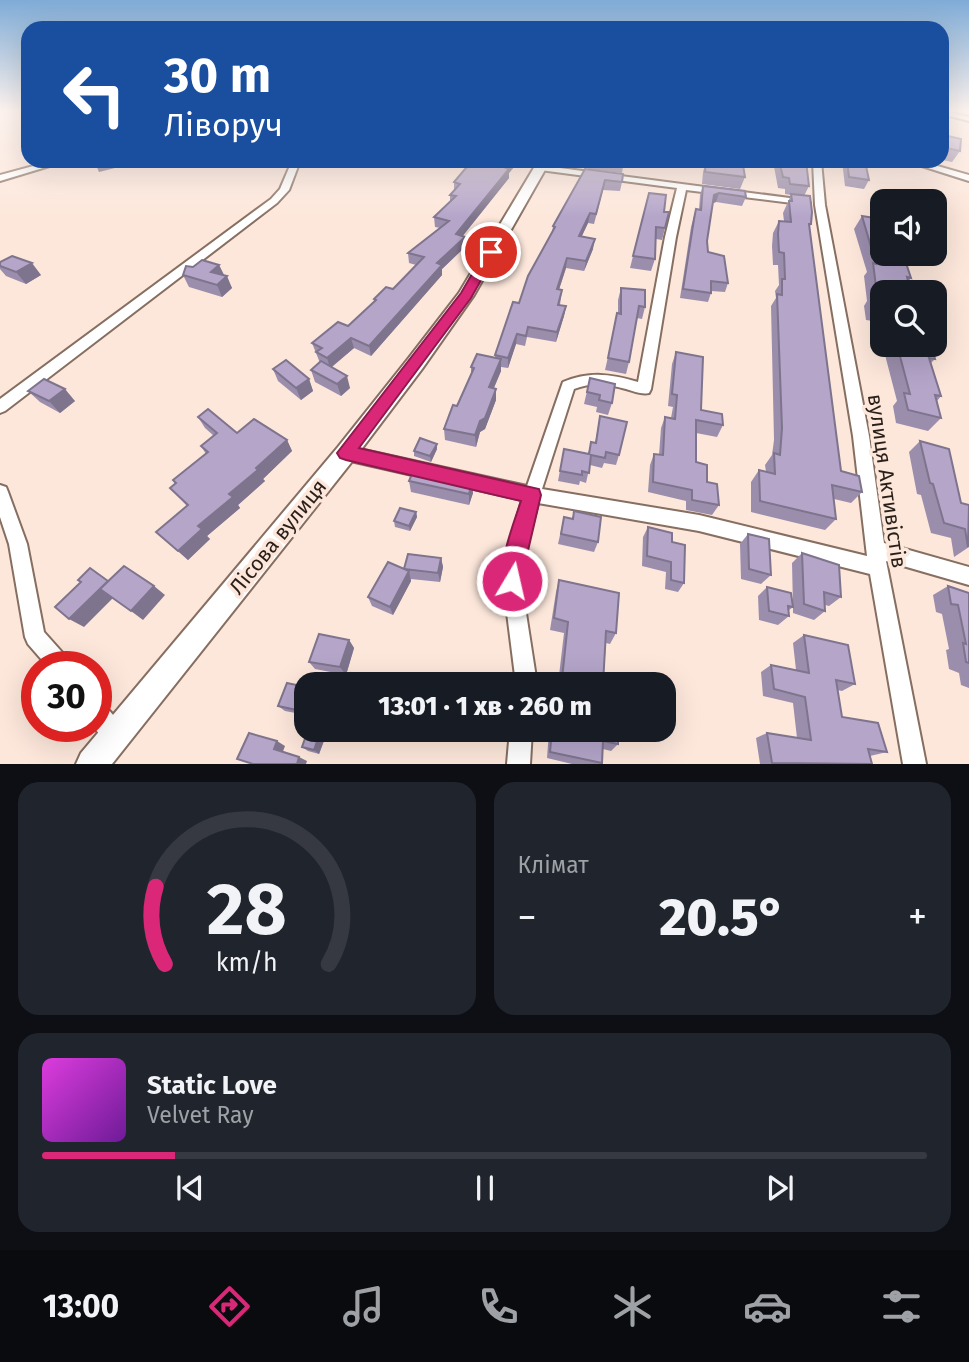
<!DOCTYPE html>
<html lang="uk">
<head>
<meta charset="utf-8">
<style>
  :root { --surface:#171b24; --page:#20242c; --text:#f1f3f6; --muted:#9ea1a6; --line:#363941; --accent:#db2777 }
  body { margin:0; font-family:"Fira Sans",sans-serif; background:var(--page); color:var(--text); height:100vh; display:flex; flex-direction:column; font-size:26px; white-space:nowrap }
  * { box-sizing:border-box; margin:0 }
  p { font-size:23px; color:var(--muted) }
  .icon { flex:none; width:38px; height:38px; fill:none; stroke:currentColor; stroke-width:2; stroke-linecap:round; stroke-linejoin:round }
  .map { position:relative; height:764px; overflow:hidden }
  .sheet { display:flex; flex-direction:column; gap:18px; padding:18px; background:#0d0f14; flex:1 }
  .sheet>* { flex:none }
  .hud { position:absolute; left:21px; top:21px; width:928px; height:147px; border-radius:21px; box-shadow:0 7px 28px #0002; background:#1a4fa0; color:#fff; overflow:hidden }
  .fabs { position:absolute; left:870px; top:189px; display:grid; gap:14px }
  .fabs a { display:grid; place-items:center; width:77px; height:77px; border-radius:14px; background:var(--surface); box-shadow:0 7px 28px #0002; font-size:35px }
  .speed { position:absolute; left:21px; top:651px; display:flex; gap:14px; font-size:35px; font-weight:700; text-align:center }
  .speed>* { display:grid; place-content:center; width:91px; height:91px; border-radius:50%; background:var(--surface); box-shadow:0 7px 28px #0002; line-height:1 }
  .speed .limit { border:10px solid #d22; background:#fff; color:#111 }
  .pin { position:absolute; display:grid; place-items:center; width:60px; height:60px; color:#fff; margin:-30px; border:4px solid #fff; border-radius:50%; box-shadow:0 2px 7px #0007 }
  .me { position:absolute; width:77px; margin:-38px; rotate:9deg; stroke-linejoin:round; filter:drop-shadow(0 0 5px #0008) }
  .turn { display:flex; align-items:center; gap:24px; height:147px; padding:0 28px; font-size:32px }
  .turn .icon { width:91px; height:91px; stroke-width:2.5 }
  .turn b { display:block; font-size:49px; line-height:60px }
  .big { font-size:52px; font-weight:800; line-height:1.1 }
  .sheet .tile { flex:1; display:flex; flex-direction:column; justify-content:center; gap:10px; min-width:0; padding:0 24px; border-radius:21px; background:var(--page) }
  .sheet .dial { align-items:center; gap:0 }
  .dial svg { height:182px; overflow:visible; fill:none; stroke:var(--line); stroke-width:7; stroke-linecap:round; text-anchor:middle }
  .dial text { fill:var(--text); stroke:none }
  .song { display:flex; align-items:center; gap:21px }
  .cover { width:84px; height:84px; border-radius:10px; background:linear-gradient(135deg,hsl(300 70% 55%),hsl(280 70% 35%)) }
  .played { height:7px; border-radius:4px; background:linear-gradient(90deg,var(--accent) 15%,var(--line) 15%) }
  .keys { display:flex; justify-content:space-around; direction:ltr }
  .heat { display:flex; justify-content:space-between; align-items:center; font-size:38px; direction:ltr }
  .sheet .tiles { flex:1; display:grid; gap:18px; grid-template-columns:1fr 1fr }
  .tile:last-child { grid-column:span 2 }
  .trip { position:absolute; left:294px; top:672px; width:382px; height:70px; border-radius:21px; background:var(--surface); box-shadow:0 7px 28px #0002; font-weight:800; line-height:70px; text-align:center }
  .tab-bar { display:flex; height:112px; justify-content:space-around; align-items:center; background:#090b0e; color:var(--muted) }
  .tab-bar .icon { width:49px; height:49px }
  .tab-bar .selected { color:var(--accent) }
  .tab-bar b { font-size:32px; color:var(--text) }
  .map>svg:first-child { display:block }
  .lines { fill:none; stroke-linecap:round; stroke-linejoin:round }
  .street-casing { stroke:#866e60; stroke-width:4 }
  .secondary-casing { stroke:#866e60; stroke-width:4 }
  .street { fill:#fff; fill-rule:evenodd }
  .secondary { fill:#fff; fill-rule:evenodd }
  .wall { fill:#9b8ead }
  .shaded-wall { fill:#7e748d }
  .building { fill:#b4a5c9; stroke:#7e748d; stroke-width:2 }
  .route { fill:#db2777; stroke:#8e194d; stroke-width:2 }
  .labels { text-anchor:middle; stroke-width:7; stroke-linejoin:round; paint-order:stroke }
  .street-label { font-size:21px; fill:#291f19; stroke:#fde7db }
</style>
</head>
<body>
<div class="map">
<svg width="969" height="764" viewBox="0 0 969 764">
  <rect width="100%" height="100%" fill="#fde7db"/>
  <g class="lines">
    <g class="street-casing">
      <g id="street">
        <path d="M942,111L969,117V121L942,114Z"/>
        <path d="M52,161H66L0,181V175Z"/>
        <path d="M292,161H300L289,190L277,203L5,411L0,413V399L271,199L280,189Z"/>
        <path d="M813,161H821L825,205L869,436L884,543L969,567V585L886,561L926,764H903L870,574L699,531L538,503L526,549L521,581L537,684H516L503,581L508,549L522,500L346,460L340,458L338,453L340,448L346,446L527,486L563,382C590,371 611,374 638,382L665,237L677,188L540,170L537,169V165L805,200L810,203L808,205L686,190L676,237L651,389L649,393C641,395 634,391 626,389C608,384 592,382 574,389L542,489L699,515L867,556L853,436L815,205Z"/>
        <path d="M906,161H920L969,175V181Z"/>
        <path d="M0,485L6,487L8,492L27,544L44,632L69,660L72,667H48L28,644L25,637L9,544L0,517Z"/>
        <path d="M96,701C109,707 121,723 126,736L123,744L115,747L107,744L93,726H96Z"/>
        <path d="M510,730H532L530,764H507Z"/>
      </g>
    </g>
    <g class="secondary-casing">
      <path id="secondary" d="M538,161H550L474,295L422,369L354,459L112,764H76L81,753L338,447L408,359L459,293Z"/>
    </g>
    <use href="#street" class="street"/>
    <use href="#secondary" class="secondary"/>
  </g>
  <g class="wall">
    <path d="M948,136L960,151L952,162L942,160V147Z"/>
    <path d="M481,161H519L509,173V178L462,237L465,247L442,269V275L371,356L354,348L332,367L350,388L341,396L315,382L311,370L320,363L312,343L348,326L374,302V299L393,289L416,265L409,263L408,253L440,228L435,227L434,217L450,202V195L454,190V182L477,166Z"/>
    <path d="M624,161L622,173L588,169L589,163Z"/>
    <path d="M706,161L745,177L740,189L702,184L703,172Z"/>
    <path d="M773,161H806L809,186L804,196L811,224L809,228L841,471L862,492L851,503L834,499L836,519L825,530L751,512V482L759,470L766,472L765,465L772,455L774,440L771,306L776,298L775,291L779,285L778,265H773L772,246L773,233L779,221H784L783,213L791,195L785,194V189L778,188Z"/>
    <path d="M842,161H865L869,180L864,189L845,186Z"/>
    <path d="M585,169L622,182L620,191L603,190L594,224L588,223L582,236L593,249L584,271L566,268L559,289L562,290L560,305L566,306L564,316L556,342L527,337L525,346L516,344L508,368L501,367V371L494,388L496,389V400L485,429L480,432L476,447L445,440L444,429L457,406L471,374V367L495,358V355L519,303L552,233L553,226Z"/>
    <path d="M703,186L746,197L742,206L716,202L713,203L707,241L708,252L728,283L725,292L711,291V293L708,302L680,298L691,227L696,209L699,210L700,195Z"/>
    <path d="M649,193L664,212L665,228L662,240L656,239L655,259L651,271L630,268Z"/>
    <path d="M862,216L911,278L908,282L882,292V345H931L935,359L931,363L941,396L937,401L941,418L928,431L896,423L893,406L897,401L884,351L881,342H877L873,321L866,320L864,306L867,301L864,276L867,272L854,229Z"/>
    <path d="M0,262L41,275L26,284L6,276L0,269Z"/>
    <path d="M219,265L224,275L232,288L222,297L189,287L183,275L193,267Z"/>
    <path d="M621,288L645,307L642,319L637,318L629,362L626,374L605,370L618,313V300Z"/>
    <path d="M676,352L701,410L723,425L717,437L696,433V462L719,505L712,515L686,510V501L648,492L650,465L654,454L659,455L661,428L665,417L671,418L673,407L668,406L672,364Z"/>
    <path d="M273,369L309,379L313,391L301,400L278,381Z"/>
    <path d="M590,378L612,403L608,415L596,412L597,407L584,404Z"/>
    <path d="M28,391L75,401L60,413L40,402Z"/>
    <path d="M600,416L619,455L616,465L604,463L602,468L590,465L586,483L580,481L579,485L558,481L564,449L588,454L591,442L595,443Z"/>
    <path d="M198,417L237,433L287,440L292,451L263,479L265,481L238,505L240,508L207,536L210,539L188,560L156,532L187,506L170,488L175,483L173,480L206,454L201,446L214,436L205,428Z"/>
    <path d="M920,441L961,503L969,547L954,557L951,538L931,533L921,495L917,494L909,452Z"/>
    <path d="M437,449L431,462L414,456V451Z"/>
    <path d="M409,481L473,493L469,505L411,492Z"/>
    <path d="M574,511L598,542L594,552L558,544L564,517L572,519Z"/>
    <path d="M416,512L417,517L410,531L395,527L394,521Z"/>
    <path d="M648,527L672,542L684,583L678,592L665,589L666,572L642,566L643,537Z"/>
    <path d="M748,534L771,575L761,584L741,579L740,544Z"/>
    <path d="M802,553L841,597L829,606L825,605V611L814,620L793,613V607L788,611L789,616L778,625L759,620L758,596L767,587L793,607L792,563Z"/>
    <path d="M441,558L443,567L440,582L411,579V581L393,615L372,606L368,597L404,569Z"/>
    <path d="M559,580L616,633L610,644L606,643L603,684H558L564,633L550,630L556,592Z"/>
    <path d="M948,586L969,593V688L961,685L959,673L949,669L946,650L949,649L942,614L936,612L933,595Z"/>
    <path d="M804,635L855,684L842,691L837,690L842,717L887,752L870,756L872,764H760L756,738L767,733L797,738L793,703L763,696L761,672L771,665L796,670L793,643Z"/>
    <path d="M349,640L354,648L346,675L315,669L309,662Z"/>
    <path d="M306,687V715L285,711L278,706Z"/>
    <path d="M308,730H328L319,754L308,751L302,747Z"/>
    <path d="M549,730H618V744L611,751L603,749L602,764H572L547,758Z"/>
  </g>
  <g class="shaded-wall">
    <path d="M104,161H112L115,168L99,172L95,163Z"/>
    <path d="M512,161H519L509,173V178L456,244V234Z"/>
    <path d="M719,193L716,202L711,204L714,195Z"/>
    <path d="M590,213L588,223L577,246L579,236Z"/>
    <path d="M465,237V247L442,269V275L371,356L369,346L437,263Z"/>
    <path d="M595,239L593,249L584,271L586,261Z"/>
    <path d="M567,258L566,268L556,299L557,289Z"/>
    <path d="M32,263L41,275L26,284L16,272Z"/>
    <path d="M219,265L225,277L211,272Z"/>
    <path d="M227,276L232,288L222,297L217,285Z"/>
    <path d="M566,306L564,316L556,342L557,332Z"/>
    <path d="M517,334L516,344L508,368V358Z"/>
    <path d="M351,338L354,348L330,368L327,358Z"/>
    <path d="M501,359V371L489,399V387Z"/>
    <path d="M347,376L350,388L341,396L337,384Z"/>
    <path d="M309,379L313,391L301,400L296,388Z"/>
    <path d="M65,389L75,401L60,413L49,401Z"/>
    <path d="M496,389V400L485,429L480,432L476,447L475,435L480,421Z"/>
    <path d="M287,440L292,451L263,479L265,481L238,505L240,508L207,536L210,539L188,560L178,551L198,526L256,468Z"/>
    <path d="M437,444V449L431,462L430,456Z"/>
    <path d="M472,482L473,493L469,505V494Z"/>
    <path d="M416,512L417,517L410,531L409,526Z"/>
    <path d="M441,558L443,567L440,582L438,573Z"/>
    <path d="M409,571L411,581L393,615L390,607Z"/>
    <path d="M108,581L121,590L84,627L69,619Z"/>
    <path d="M154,586L165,595L143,620L131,611Z"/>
    <path d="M349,640L354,648L346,675L340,667Z"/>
    <path d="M321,730H328L319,754L314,750Z"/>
    <path d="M277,741L285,746L282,754L274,749Z"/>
    <path d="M299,757L307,761L306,764H297Z"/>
  </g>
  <g class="building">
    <path d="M948,136L961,139L960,151L947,148Z"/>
    <path d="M481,161H512L506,168L509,169L456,234L465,237L437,263L442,265L369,346L351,338L327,358L316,352L322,348L312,343L338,322L348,326L376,300L374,299L386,287L393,289L424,257L408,253L449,221L434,217L456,196L450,195L460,184L454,182L465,169L470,165L477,166Z"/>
    <path d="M590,161H624L623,167L589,163Z"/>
    <path d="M706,161L743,165L745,177L705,172Z"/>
    <path d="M779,161H806L809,186L790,184L789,178L783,177Z"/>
    <path d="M847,161H865L869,180L849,177Z"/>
    <path d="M585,169L623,174L622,182L605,180L596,214L590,213L579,236L595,239L586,261L567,258L557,289L562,290L558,305L566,306L557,332L528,327L526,336L517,334L508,358L495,355L513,302L519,303L528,276L555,227L553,226Z"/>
    <path d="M703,186L745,191L746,197L719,193L714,195L707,241L708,252L724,256L728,283L711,281V293L683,289L694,219L696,209L701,210Z"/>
    <path d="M649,193L666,195L664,212H669L665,228L656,227L655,259L633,256Z"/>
    <path d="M791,194L810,196L812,212L811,224H809L841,471L859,476L862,492L832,485L836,519L760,501L759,470L775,474L774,453L780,455L782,428L777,294L782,295V279H785L784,253L779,252L778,234L779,221L791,222L789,201H792Z"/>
    <path d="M862,216L882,219V254H903L911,278L907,277L911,292H882V308L876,307L873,293L877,294L873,263L876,264Z"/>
    <path d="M12,256L32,263L16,272L0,266V262Z"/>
    <path d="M202,260L219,265L211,272L227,276L217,285L183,275L186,266L193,267Z"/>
    <path d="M621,288L645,290V307L639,306L629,362L608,358L617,313L621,314Z"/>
    <path d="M897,345H931L935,359L929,358L941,396L935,395L941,418L908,410L904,393L910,394Z"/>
    <path d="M676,352L703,357L701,410L722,414L723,425L696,420V462L707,465V482L717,484L719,505L692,500V490L653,482L654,454L663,455L665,417L675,419L677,395L672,394Z"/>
    <path d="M477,354L501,359L489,387L496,389L485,418L480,421L475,435L444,429L453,405L457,406L474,368L471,367Z"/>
    <path d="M286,360L309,379L296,388L273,369Z"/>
    <path d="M321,361L347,376L337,384L311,370Z"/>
    <path d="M590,378L615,384L612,403L599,400L600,395L587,392Z"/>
    <path d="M44,379L65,389L49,401L28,391Z"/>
    <path d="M208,409L237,433L254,419L287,440L256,468L258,470L229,494L233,497L198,526L202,529L178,551L156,532L188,505L170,488L176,483L173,480L208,452L201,446L217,433L198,417Z"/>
    <path d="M600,416L627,422L619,455L606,452L605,458L591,455L589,473L582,471V475L560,471L564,449L589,454L591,442L596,443Z"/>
    <path d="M420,438L437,444L430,456L414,451Z"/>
    <path d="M920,441L949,449L961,503L969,505L968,547L965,529L944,523L933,484L930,483Z"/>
    <path d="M414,469L472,482L469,494L409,481Z"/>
    <path d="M400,508L416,512L409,526L394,521Z"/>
    <path d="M574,511L601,517L598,542L561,534L564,517L573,519Z"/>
    <path d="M648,527L672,533V542L685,545L684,583L671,580V562L647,556Z"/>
    <path d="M748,534L769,539L771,575L749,569Z"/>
    <path d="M802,553L839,565L841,597L824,592L825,611L804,604Z"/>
    <path d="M408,554L441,558L438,573L404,569Z"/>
    <path d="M388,562L409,571L390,607L368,597Z"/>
    <path d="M124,566L154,586L131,611L100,589Z"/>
    <path d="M90,568L108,581L69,619L55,607L81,582L78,580Z"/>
    <path d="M559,580L619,593L616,633L606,631L603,684H570L571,681L562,679L568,622L554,618Z"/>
    <path d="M948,586L969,593V663L966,662L963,643L966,644L958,605L951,604Z"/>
    <path d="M767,587L791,593L793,607L788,606L789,616L769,611Z"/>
    <path d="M319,634L349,640L340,667L309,662Z"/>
    <path d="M804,635L848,645L855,684L836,680L842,717L878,723L887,752L868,749L872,764L772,763L767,733L811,740L805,697L774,689L771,665L809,673Z"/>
    <path d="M351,673L371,677L369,684H347Z"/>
    <path d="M287,683L306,687V712L278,706Z"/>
    <path d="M308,730H321L314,750L302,747Z"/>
    <path d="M552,730H618V744L603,741L602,763L550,752Z"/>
    <path d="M249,733L277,741L274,749L299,757L297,764H253L237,759Z"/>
  </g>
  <linearGradient id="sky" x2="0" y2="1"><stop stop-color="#7fabd6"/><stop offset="0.51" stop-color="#fef4ef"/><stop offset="1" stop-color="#fef4ef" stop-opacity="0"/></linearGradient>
  <rect width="969" height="218" fill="url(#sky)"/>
  <path class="route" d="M491,248L497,252L471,298L359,448L539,489L541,495L519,589L512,592L504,589C496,568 514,522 521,501L346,460L340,458L337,453L461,293L486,250Z"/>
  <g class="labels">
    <g class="street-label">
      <text transform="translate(887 481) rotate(82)" y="7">вулиця Активістів</text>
      <text transform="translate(278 537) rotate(-51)" y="7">Лісова вулиця</text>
    </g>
  </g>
</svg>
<div class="fabs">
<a><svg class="icon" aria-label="sound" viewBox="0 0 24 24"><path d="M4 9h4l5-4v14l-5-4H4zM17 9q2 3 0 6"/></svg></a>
<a><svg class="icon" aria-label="search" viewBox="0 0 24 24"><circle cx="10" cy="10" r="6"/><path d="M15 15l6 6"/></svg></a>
</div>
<div class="speed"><div class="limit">30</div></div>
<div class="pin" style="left:491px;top:252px;background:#d93025"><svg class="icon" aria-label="arrive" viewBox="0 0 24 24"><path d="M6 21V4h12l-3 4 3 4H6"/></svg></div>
<svg class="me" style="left:512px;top:581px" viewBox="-20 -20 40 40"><circle r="17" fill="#db2777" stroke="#fff" stroke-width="3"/><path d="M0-11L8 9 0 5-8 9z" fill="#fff"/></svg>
<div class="trip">13:01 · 1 хв · 260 m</div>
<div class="hud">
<div class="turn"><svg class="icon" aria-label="left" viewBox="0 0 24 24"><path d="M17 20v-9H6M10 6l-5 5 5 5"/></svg><div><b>30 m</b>Ліворуч</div></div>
</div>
</div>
<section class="sheet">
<div class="tiles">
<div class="tile dial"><svg viewBox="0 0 100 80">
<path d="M14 69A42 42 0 1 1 86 69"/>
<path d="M14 69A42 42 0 0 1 10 35" stroke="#db2777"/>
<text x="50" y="56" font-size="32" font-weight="700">28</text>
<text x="50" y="72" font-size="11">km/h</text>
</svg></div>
<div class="tile"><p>Клімат</p>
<div class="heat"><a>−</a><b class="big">20.5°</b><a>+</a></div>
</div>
<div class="tile">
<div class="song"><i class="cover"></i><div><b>Static Love</b><p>Velvet Ray</p></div></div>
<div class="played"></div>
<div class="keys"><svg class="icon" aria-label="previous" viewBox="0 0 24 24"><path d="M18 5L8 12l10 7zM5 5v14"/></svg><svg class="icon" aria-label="pause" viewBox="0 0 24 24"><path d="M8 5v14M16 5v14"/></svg><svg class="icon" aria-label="next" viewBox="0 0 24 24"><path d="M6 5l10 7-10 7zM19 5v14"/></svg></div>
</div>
</div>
</section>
<nav class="tab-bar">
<b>13:00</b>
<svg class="icon selected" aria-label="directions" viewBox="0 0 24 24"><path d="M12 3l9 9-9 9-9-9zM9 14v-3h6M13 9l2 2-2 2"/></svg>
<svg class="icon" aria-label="music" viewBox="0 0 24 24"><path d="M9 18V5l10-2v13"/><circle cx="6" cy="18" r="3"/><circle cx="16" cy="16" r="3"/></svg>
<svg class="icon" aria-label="phone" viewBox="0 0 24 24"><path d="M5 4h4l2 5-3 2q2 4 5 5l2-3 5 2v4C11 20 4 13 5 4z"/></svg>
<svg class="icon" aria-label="climate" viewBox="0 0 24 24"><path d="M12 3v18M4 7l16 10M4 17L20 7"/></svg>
<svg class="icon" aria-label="car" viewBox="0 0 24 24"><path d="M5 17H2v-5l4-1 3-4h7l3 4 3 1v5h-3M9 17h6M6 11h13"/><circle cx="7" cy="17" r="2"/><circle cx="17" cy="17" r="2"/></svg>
<svg class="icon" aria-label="filters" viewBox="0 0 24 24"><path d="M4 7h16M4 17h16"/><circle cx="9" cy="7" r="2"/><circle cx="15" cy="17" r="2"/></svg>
</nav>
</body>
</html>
